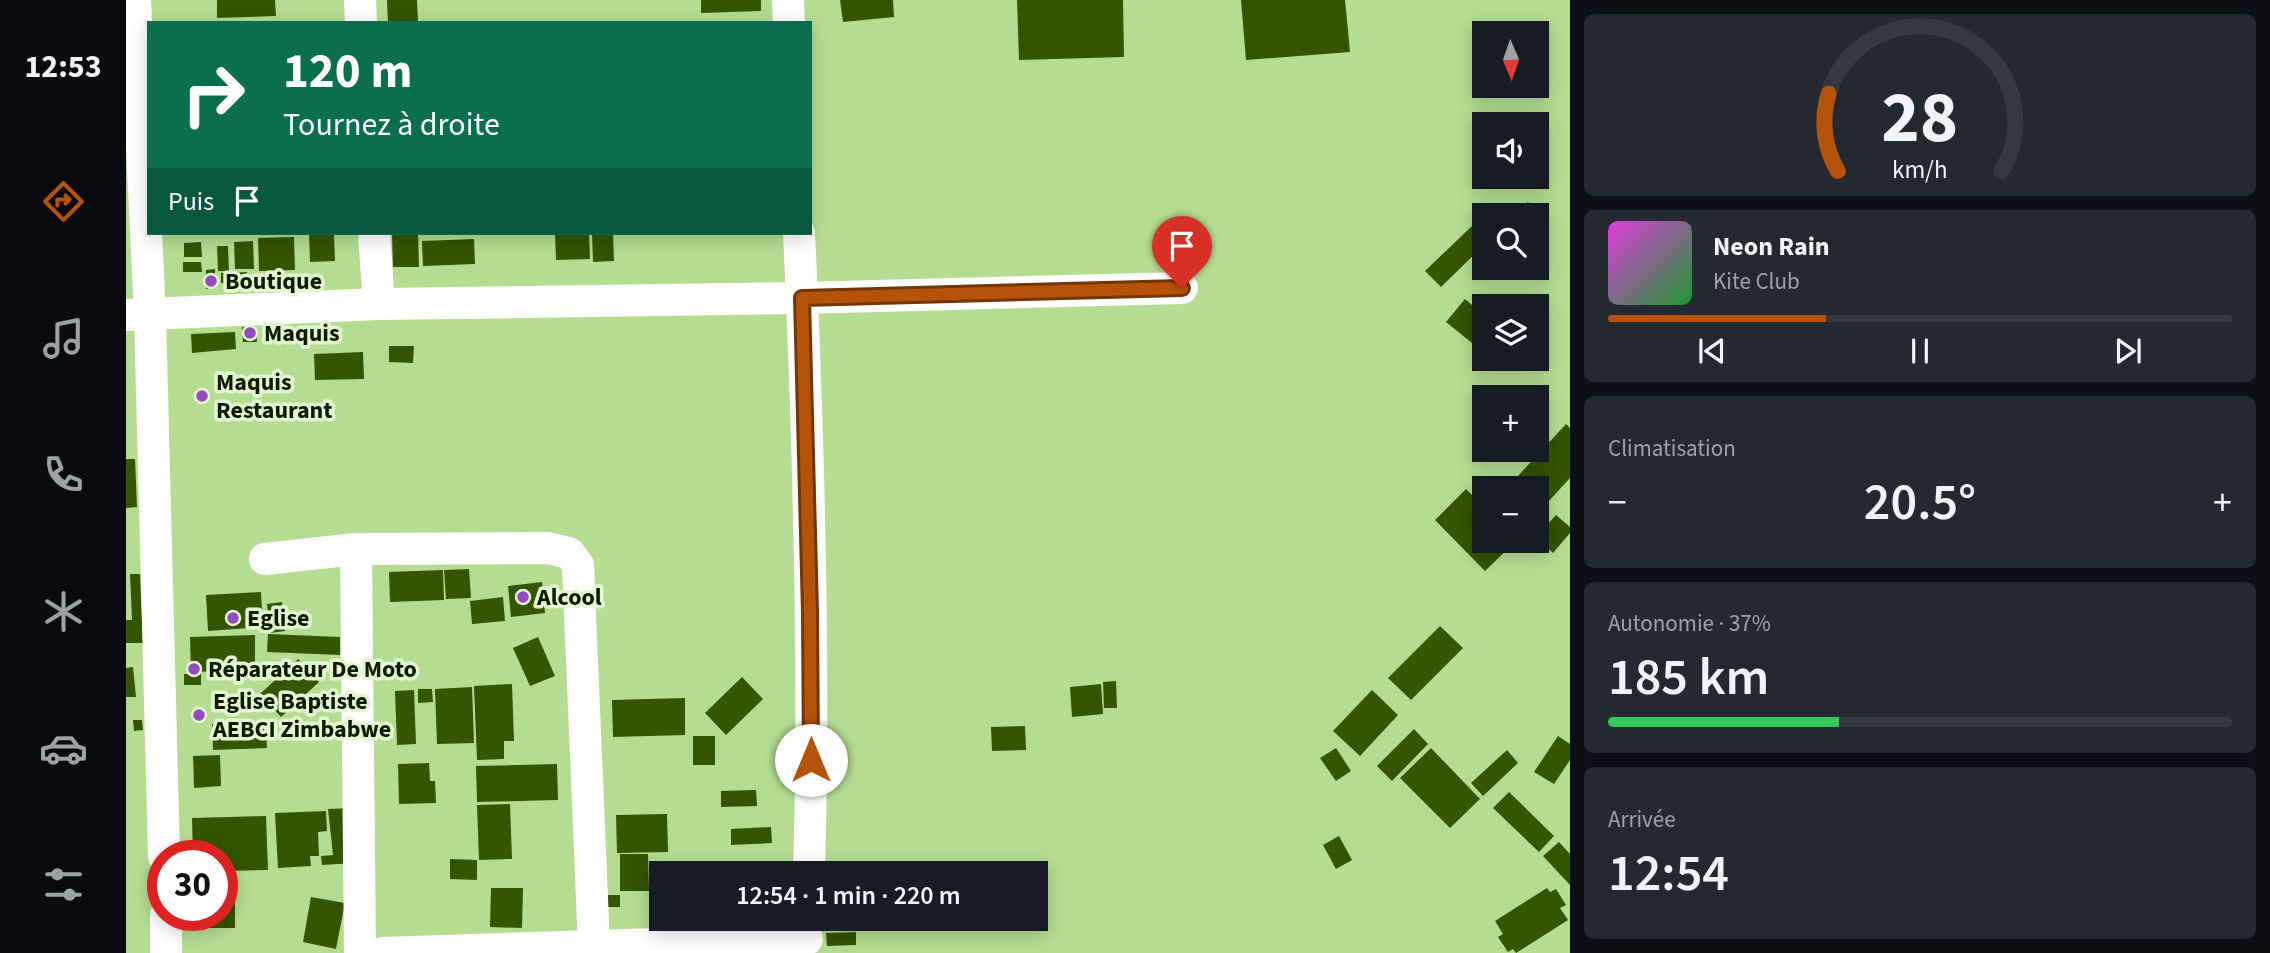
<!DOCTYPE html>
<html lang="fr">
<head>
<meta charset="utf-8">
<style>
  :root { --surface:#171b24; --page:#242831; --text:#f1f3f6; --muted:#9ea1a6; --line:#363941; --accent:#b45309 }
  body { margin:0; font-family:"Source Sans 3",sans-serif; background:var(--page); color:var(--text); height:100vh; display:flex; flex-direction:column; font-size:26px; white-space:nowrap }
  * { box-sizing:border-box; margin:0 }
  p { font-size:23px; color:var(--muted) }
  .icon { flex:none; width:38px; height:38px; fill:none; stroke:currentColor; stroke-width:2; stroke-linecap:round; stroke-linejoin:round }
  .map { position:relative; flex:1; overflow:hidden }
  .side { display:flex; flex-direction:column; gap:14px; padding:14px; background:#0d0f14; width:700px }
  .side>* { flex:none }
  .top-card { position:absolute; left:21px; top:21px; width:665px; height:214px; border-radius:0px; box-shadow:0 4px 18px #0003; background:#0b6e4f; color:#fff; overflow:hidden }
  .needle { width:46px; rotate:178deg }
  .fabs { position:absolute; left:1346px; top:21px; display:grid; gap:14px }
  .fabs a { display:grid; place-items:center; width:77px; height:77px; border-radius:0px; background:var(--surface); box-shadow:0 4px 18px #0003; font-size:35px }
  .speed { position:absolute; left:21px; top:840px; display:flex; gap:14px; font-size:35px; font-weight:700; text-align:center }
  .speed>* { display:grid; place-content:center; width:91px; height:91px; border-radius:50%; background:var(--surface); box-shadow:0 4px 18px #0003; line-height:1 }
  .speed .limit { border:10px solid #d22; background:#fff; color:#111 }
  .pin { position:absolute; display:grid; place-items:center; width:60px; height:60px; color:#fff; margin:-72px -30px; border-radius:50% 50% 50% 0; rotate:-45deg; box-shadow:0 0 7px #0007 }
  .pin .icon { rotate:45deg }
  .me { position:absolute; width:77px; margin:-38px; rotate:0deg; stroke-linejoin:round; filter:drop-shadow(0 0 5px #0008) }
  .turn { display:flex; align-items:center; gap:24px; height:147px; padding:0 21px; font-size:32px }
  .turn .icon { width:91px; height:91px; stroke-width:2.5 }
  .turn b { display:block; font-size:49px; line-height:60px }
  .then { display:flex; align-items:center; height:66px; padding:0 21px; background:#0003; gap:14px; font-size:26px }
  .big { font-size:52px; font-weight:600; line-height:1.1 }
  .side .widget { flex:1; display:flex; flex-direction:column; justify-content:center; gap:10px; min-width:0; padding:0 24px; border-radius:10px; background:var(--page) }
  .side .dial { align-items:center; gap:0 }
  .dial svg { height:182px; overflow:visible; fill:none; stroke:var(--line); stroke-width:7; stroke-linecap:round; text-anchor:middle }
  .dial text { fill:var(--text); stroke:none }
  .song { display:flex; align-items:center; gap:21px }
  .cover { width:84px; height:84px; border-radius:10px; background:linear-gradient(135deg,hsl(300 70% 55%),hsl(130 70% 35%)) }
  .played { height:7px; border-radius:4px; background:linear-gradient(90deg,var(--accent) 35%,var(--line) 35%) }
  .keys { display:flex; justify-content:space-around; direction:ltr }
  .heat { display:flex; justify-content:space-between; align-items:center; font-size:38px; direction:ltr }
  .charge { height:10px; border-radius:5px; background:linear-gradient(90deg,#34c759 37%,var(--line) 0) }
  .trip { position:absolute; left:523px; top:861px; width:399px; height:70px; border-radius:0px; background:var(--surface); box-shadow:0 4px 18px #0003; font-weight:600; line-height:70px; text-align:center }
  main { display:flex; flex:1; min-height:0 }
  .dock { display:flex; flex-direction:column; width:126px; justify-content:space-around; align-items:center; background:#090b0e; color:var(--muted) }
  .dock .icon { width:49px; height:49px }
  .dock .on { color:var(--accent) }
  .dock b { font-size:32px; color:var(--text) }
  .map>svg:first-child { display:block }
  .building { fill:#345502 }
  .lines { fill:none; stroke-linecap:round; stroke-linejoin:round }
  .minor { stroke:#fff; stroke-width:32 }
  .route-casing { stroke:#753606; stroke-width:18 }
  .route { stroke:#b45309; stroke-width:12 }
  .poi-dot { fill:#934bbd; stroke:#e2f7d1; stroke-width:2.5 }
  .labels { text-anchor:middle; stroke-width:7; stroke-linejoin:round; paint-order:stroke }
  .poi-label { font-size:24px; font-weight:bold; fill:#0d1b00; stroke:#e2f7d1; text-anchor:start }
</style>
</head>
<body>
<main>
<nav class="dock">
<b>12:53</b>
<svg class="icon on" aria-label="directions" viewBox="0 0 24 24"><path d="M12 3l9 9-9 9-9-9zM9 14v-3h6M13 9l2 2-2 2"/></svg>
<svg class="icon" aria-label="music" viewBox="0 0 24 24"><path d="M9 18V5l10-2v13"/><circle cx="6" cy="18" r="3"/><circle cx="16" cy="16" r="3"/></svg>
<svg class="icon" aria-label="phone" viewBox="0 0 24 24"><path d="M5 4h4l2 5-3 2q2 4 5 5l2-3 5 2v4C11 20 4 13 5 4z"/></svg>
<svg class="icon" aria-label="climate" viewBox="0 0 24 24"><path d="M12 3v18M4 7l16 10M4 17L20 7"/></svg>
<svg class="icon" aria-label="car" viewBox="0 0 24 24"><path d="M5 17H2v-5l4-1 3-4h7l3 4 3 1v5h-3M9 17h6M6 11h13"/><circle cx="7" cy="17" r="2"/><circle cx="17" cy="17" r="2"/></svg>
<svg class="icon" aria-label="filters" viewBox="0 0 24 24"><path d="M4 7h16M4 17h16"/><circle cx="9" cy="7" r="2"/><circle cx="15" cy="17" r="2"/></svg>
</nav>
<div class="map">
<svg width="1444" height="953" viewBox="0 0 1444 953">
  <rect width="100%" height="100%" fill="#b5dd92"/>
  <g class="building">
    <path d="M91,0H149L150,16L91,18Z"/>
    <path d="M261,0H291L292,23H262Z"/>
    <path d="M575,0H635V11L575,13Z"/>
    <path d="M714,0H767L768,17L717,22Z"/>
    <path d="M891,0H997L998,57L893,60Z"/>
    <path d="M1115,0H1219L1224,52L1120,60Z"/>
    <path d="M1402,202L1413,215H1386Z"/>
    <path d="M1346,226L1358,239V245L1315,287L1299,271Z"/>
    <path d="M183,233H208L209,261L184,262Z"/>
    <path d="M266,233H292L293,267H267Z"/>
    <path d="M429,233H463L464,259L430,260Z"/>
    <path d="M466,233H487L488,261L467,262Z"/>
    <path d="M168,237L169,270L133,271L132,238Z"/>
    <path d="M348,239L349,264L297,266L296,241Z"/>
    <path d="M127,241L128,269H109L108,242Z"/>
    <path d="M75,242L76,257H58V243Z"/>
    <path d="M91,246H102L103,271H92Z"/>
    <path d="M57,262H75L76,272H57Z"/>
    <path d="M89,269V288L80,289V270Z"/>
    <path d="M121,272V283H95V273Z"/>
    <path d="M1339,299L1358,315V328L1346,343L1320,322Z"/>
    <path d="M116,327H130L131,342H117Z"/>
    <path d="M109,332L110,349L66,353L65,334Z"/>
    <path d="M263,346H288L287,363L263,362Z"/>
    <path d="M237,352L238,379L189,380L188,354Z"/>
    <path d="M1440,424L1444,428V478L1422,502L1410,492V488H1406L1392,476Z"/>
    <path d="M0,459H9L11,507L0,508Z"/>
    <path d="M1340,489L1358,507V541H1390L1359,571L1309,520Z"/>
    <path d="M1430,515L1444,527V533L1427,553L1410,537Z"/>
    <path d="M343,569L345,598L320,599L318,570Z"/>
    <path d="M317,570L318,600L264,602L263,572Z"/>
    <path d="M4,574H14L17,643H0V620H6Z"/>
    <path d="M416,582L419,613L385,617L382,586Z"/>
    <path d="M135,592L137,627L82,631L80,595Z"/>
    <path d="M377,597L379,621L346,624L344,601Z"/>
    <path d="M156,602L159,631L144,633L141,604Z"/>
    <path d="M1314,626L1337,648L1285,700L1262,678Z"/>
    <path d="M142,634L214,637V655L141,652Z"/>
    <path d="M129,635V670L65,672L64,637Z"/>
    <path d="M412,637L429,676L404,686L387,648Z"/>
    <path d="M172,659L193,682L155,717L134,694Z"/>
    <path d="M7,667L10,697H0V668Z"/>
    <rect x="58" y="674" width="17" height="11"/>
    <path d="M616,677L637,699L600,735L579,713Z"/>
    <path d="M990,681L991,708H978L977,682Z"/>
    <path d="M386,684L388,741H378V759L351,760L348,686Z"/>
    <path d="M975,684L977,714L946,717L944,687Z"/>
    <path d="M346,687L348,743L311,744L309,689Z"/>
    <path d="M292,689H306L307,702L292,703Z"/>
    <path d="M288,690L290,744L271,745L269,691Z"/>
    <path d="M1246,690L1272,715L1234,756L1207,731Z"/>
    <path d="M559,698V735L487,737L486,700Z"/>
    <path d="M7,720H16L17,730L8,731Z"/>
    <path d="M139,721L141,748L87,750L86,724Z"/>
    <path d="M899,726L900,750L866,751L865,727Z"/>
    <path d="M1288,729L1302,744L1266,781L1251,766Z"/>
    <rect x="567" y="736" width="22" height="29"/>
    <path d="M1432,736L1444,744V760L1428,784L1408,772Z"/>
    <path d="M1210,748L1225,771L1210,781L1194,758Z"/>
    <path d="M1305,748L1354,799L1324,828L1274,778Z"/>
    <path d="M1381,750L1392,763L1357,796L1345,783Z"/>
    <path d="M94,755L95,786L68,788L67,756Z"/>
    <path d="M303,763L304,781H309L310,803L273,804L272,764Z"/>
    <path d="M431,764L432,800L351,802L350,766Z"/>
    <path d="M630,790L631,806L595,807V791Z"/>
    <path d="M1383,792L1428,836L1413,852L1367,808Z"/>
    <path d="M384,804L386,859L353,860L351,805Z"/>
    <path d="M226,808L229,863L196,865L195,856L207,855L202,809Z"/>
    <path d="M200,811L201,831L192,832L193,856H184L185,866L152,868L149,813Z"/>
    <path d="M541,814L542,852L491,853L490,815Z"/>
    <path d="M140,816L142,870L96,871V856H67L66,818Z"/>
    <path d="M645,827L646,843L605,845V829Z"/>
    <path d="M1213,836L1226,860L1210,869L1197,845Z"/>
    <path d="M1433,842L1444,854V885L1417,856Z"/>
    <path d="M494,854H522L523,891H494Z"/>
    <path d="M324,859L351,860V880L324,879Z"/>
    <path d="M96,872H107V882H101L100,891H109V928H74V915H96Z"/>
    <path d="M365,888H397L396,928L364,927Z"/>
    <path d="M1421,888L1424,892L1430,889L1440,905L1434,908L1442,920L1390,953L1387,949L1382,952L1372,937L1377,934L1369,921Z"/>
    <rect x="482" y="895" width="12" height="12"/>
    <path d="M185,897L219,903L210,949L177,942Z"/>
    <path d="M730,932V945L701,946L700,933Z"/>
  </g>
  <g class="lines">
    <g class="minor">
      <path d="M9,0L24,315L38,856"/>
      <path d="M234,0L235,23"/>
      <path d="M662,0L663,23"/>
      <path d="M248,233L253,304"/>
      <path d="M673,233C683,446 689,660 683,873"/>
      <path d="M0,315L253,304L676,298L1056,288"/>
      <path d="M230,549L234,953"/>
      <path d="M139,559L230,549L422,548L443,553L452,565L468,946"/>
      <path d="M40,915V953"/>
      <path d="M257,953L681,939"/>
    </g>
  </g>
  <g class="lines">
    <g class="route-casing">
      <path id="route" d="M685,760L684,612L676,298L1056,288"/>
    </g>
    <use href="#route" class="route"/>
  </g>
  <g class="poi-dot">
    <circle cx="85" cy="281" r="7"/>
    <circle cx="124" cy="333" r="7"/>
    <circle cx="76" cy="396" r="7"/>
    <circle cx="397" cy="597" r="7"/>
    <circle cx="107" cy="618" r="7"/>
    <circle cx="68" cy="669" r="7"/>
    <circle cx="73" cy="715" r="7"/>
  </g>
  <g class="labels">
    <g class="poi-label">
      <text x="99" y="289">Boutique</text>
      <text x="138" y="341">Maquis</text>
      <text x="90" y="390">Maquis<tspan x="90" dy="28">Restaurant</tspan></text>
      <text x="411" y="605">Alcool</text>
      <text x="121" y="626">Eglise</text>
      <text x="82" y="677">Réparateur De Moto</text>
      <text x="87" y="709">Eglise Baptiste<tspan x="87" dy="28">AEBCI Zimbabwe</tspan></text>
    </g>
  </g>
</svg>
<div class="fabs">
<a><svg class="needle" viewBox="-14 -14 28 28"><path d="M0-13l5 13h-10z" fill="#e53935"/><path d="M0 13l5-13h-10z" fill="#9ea1a6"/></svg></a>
<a><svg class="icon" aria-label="sound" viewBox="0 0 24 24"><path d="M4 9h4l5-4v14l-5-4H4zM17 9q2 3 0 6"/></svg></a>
<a><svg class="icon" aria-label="search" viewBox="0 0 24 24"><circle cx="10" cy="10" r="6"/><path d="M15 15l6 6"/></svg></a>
<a><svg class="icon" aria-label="layers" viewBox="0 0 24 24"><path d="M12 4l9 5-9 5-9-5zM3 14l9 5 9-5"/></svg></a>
<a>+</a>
<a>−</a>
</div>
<div class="speed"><div class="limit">30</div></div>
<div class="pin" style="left:1056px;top:288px;background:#d93025"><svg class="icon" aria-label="arrive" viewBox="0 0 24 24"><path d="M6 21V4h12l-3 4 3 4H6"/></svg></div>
<svg class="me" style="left:685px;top:760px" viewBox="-20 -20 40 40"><circle r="19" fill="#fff"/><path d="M0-13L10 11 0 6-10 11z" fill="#b45309"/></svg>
<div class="trip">12:54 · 1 min · 220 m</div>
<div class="top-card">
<div class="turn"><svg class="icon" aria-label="right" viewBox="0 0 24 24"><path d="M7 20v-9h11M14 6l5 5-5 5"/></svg><div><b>120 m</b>Tournez à droite</div></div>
<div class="then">Puis<svg class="icon" aria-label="arrive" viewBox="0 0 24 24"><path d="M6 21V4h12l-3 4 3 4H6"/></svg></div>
</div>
</div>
<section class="side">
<div class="widget dial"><svg viewBox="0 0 100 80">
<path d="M14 69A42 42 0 1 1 86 69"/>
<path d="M14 69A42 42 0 0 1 10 35" stroke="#b45309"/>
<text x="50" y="56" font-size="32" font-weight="700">28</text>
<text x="50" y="72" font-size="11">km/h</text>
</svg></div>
<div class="widget">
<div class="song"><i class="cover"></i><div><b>Neon Rain</b><p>Kite Club</p></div></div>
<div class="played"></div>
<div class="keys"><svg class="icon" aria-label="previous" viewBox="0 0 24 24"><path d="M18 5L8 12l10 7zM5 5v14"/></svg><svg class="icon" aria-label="pause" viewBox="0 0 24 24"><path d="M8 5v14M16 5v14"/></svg><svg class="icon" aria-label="next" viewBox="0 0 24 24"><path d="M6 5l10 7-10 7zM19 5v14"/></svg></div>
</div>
<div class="widget"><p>Climatisation</p>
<div class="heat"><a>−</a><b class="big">20.5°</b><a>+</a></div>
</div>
<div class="widget"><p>Autonomie · 37%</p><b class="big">185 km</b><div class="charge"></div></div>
<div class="widget"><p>Arrivée</p><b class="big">12:54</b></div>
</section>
</main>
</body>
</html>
